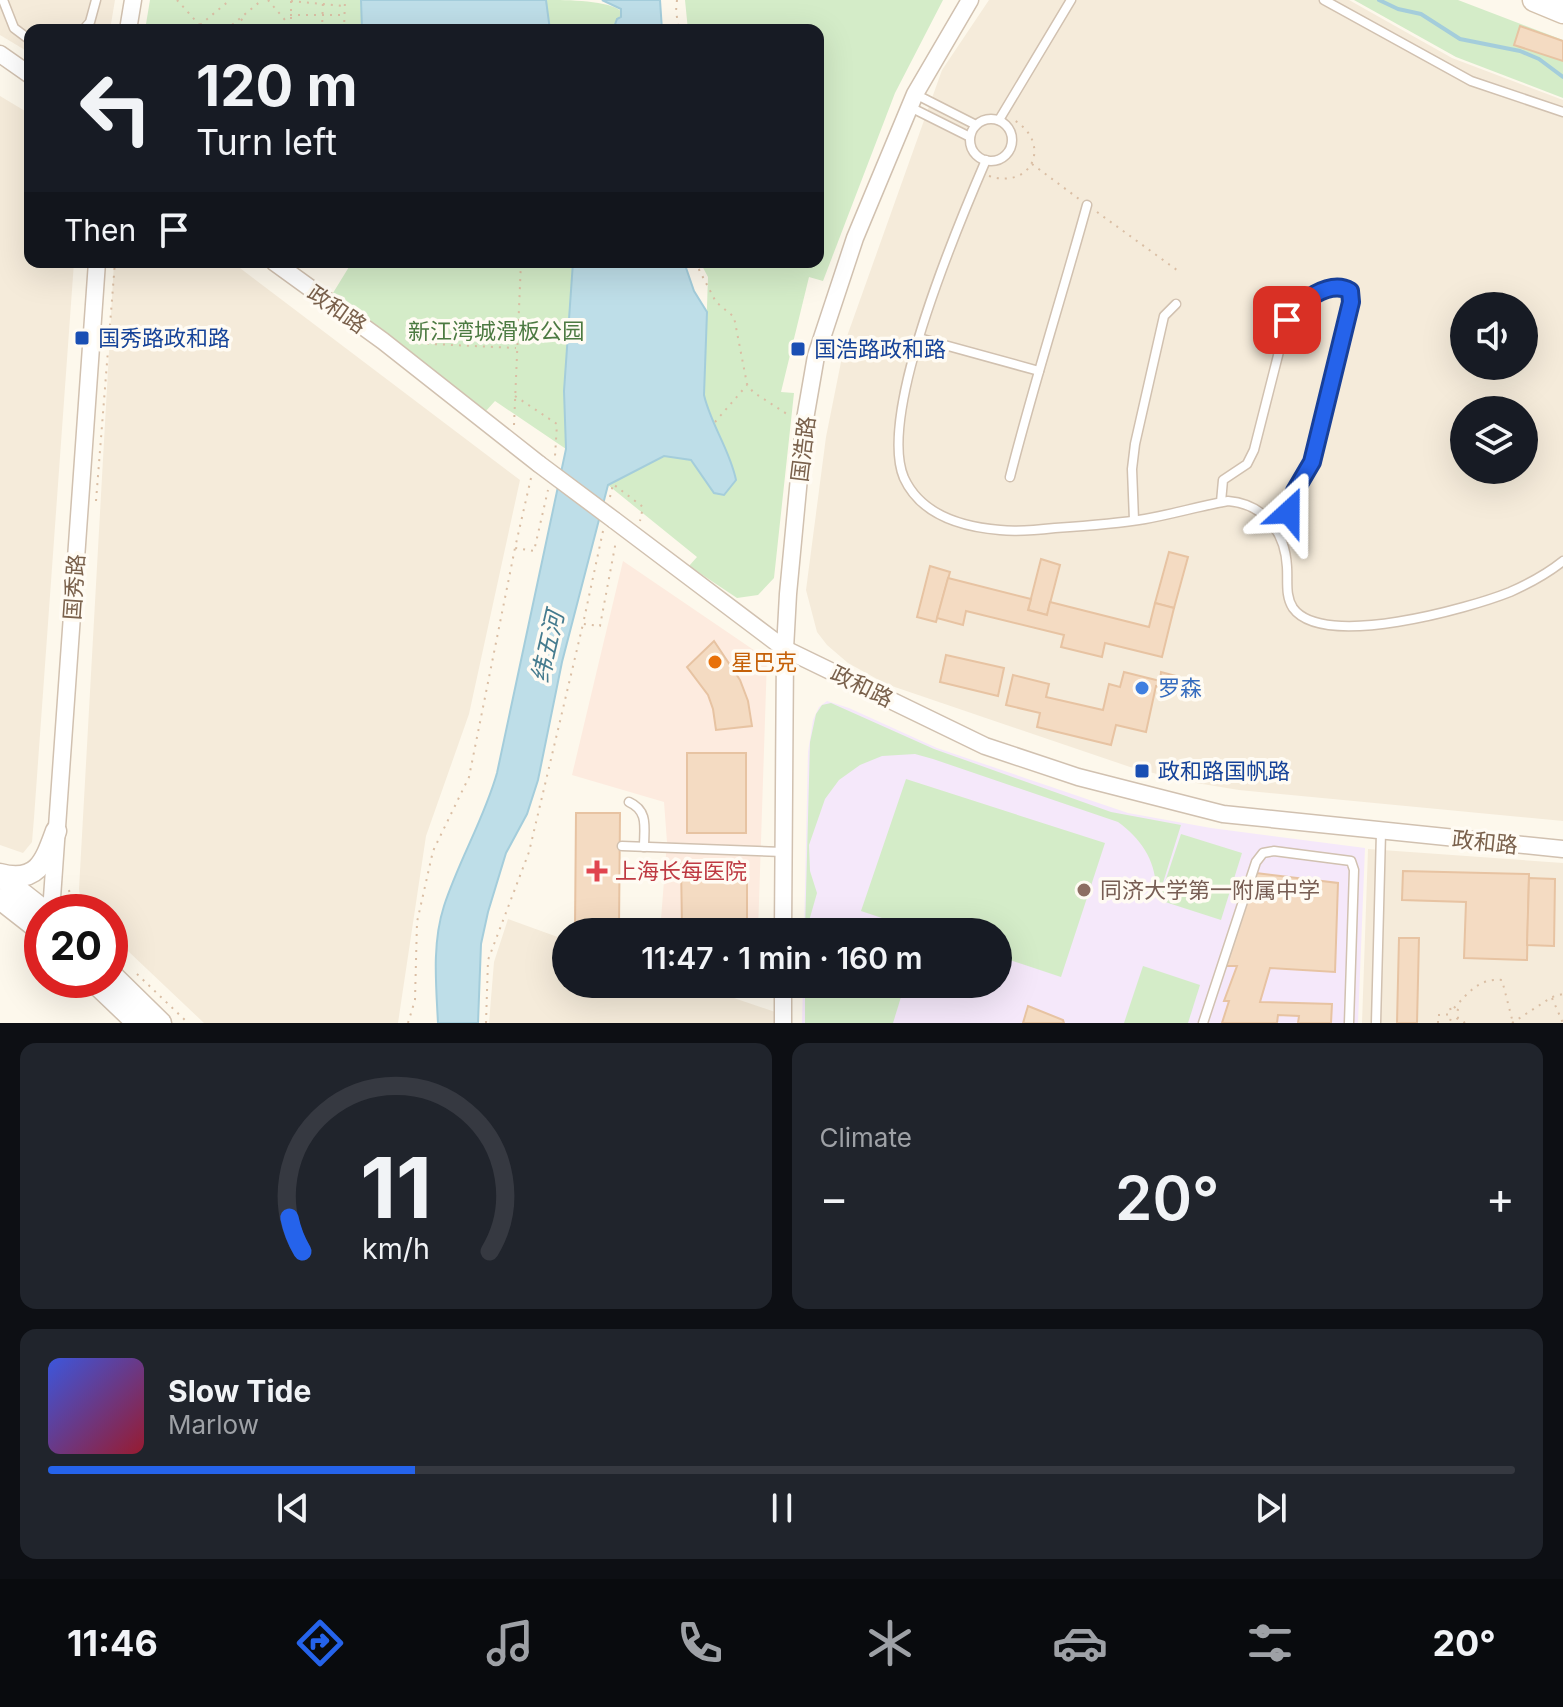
<!DOCTYPE html>
<html lang="en">
<head>
<meta charset="utf-8">
<style>
  :root { --surface:#171b24; --page:#20242c; --text:#f1f3f6; --muted:#9ea1a6; --line:#363941; --accent:#2563eb }
  body { margin:0; font-family:Inter,"Noto Sans SC",sans-serif; background:var(--page); color:var(--text); height:100vh; display:flex; flex-direction:column; font-size:30px; white-space:nowrap }
  * { box-sizing:border-box; margin:0 }
  p { font-size:26px; color:var(--muted) }
  .icon { flex:none; width:44px; height:44px; fill:none; stroke:currentColor; stroke-width:2; stroke-linecap:round; stroke-linejoin:round }
  .map { position:relative; height:1023px; overflow:hidden }
  .side { display:flex; flex-direction:column; gap:20px; padding:20px; background:#0d0f14; flex:1 }
  .side>* { flex:none }
  .banner { position:absolute; left:24px; top:24px; width:800px; height:244px; border-radius:16px; box-shadow:0 8px 32px #0002; background:#171b24; color:var(--text); overflow:hidden }
  .buttons { position:absolute; left:1450px; top:292px; display:grid; gap:16px }
  .buttons a { display:grid; place-items:center; width:88px; height:88px; border-radius:50%; background:var(--surface); box-shadow:0 8px 32px #0002; font-size:40px }
  .speed { position:absolute; left:24px; top:894px; display:flex; gap:16px; font-size:40px; font-weight:700; text-align:center }
  .speed>* { display:grid; place-content:center; width:104px; height:104px; border-radius:50%; background:var(--surface); box-shadow:0 8px 32px #0002; line-height:1 }
  .speed .limit { border:12px solid #d22; background:#fff; color:#111 }
  .pin { position:absolute; display:grid; place-items:center; width:68px; height:68px; color:#fff; margin:-34px; border-radius:16px; box-shadow:0 4px 12px #0006 }
  .me { position:absolute; width:88px; margin:-44px; rotate:24deg; stroke-linejoin:round; filter:drop-shadow(0 0 6px #0008) }
  .turn { display:flex; align-items:center; gap:28px; height:168px; padding:0 40px; font-size:36px }
  .turn .icon { width:104px; height:104px; stroke-width:2.5 }
  .turn b { display:block; font-size:56px; line-height:68px }
  .then { display:flex; align-items:center; height:76px; padding:0 40px; background:#0003; gap:16px; font-size:30px }
  .big { font-size:60px; font-weight:600; line-height:1.1 }
  .side .tile { flex:1; display:flex; flex-direction:column; justify-content:center; gap:12px; min-width:0; padding:0 28px; border-radius:16px; background:var(--page) }
  .side .dial { align-items:center; gap:0 }
  .dial svg { height:208px; overflow:visible; fill:none; stroke:var(--line); stroke-width:7; stroke-linecap:round; text-anchor:middle }
  .dial text { fill:var(--text); stroke:none }
  .song { display:flex; align-items:center; gap:24px }
  .cover { width:96px; height:96px; border-radius:12px; background:linear-gradient(135deg,hsl(230 70% 55%),hsl(350 70% 35%)) }
  .played { height:8px; border-radius:4px; background:linear-gradient(90deg,var(--accent) 25%,var(--line) 25%) }
  .keys { display:flex; justify-content:space-around; direction:ltr }
  .heat { display:flex; justify-content:space-between; align-items:center; font-size:44px; direction:ltr }
  .side .tiles { flex:1; display:grid; gap:20px; grid-template-columns:1fr 1fr }
  .tile:last-child { grid-column:span 2 }
  .trip { position:absolute; left:552px; top:918px; width:460px; height:80px; border-radius:40px; background:var(--surface); box-shadow:0 8px 32px #0002; font-weight:600; line-height:80px; text-align:center }
  .tab-bar { display:flex; height:128px; justify-content:space-around; align-items:center; background:#090b0e; color:var(--muted) }
  .tab-bar .icon { width:56px; height:56px }
  .tab-bar .current { color:var(--accent) }
  .tab-bar b { font-size:36px; color:var(--text) }
  .map>svg:first-child { display:block }
  .residential { fill:#f5ebda; fill-rule:evenodd }
  .commercial { fill:#fdebdf }
  .education { fill:#f5e8fa }
  .green { fill:#d4ecc8 }
  .water { fill:#bedee8; stroke:#a4cddb; stroke-width:2 }
  .lines { fill:none; stroke-linecap:round; stroke-linejoin:round }
  .stream { stroke:#a4cddb; stroke-width:4 }
  .building { fill:#f4dbc2; stroke:#e7c3a2; stroke-width:2 }
  .service-casing { stroke:#d1c1b0; stroke-width:11 }
  .minor-casing { stroke:#d1c1b0; stroke-width:19 }
  .tertiary-casing { stroke:#d1c1b0; stroke-width:23 }
  .secondary-casing { stroke:#d4c2ad; stroke-width:25 }
  .path { stroke:#dabea4; stroke-width:2; stroke-dasharray:2 6; stroke-linecap:butt }
  .service { stroke:#fff; stroke-width:8 }
  .minor { stroke:#fff; stroke-width:16 }
  .tertiary { stroke:#fff; stroke-width:20 }
  .secondary { stroke:#fff; stroke-width:22 }
  .minor-bridge-casing { stroke:#d1c1b0; stroke-width:19; stroke-linecap:butt }
  .minor-bridge { stroke:#fff; stroke-width:16 }
  .route-casing { stroke:#184099; stroke-width:20 }
  .route { stroke:#2563eb; stroke-width:14 }
  .transit-dot { fill:#1a4fb4; stroke:#fffbf3; stroke-width:3 }
  .food-dot { fill:#e8710a; stroke:#fffbf3; stroke-width:3 }
  .shop-dot { fill:#3f7fe0; stroke:#fffbf3; stroke-width:3 }
  .health-dot { fill:#e0444e; stroke:#fffbf3; stroke-width:3 }
  .education-dot { fill:#8d6e63; stroke:#fffbf3; stroke-width:3 }
  .labels { text-anchor:middle; stroke-width:7; stroke-linejoin:round; paint-order:stroke }
  .street-label { font-size:22px; fill:#7a614c; stroke:#fffbf3 }
  .park-label { font-size:22px; fill:#4c7a41; stroke:#fffbf3 }
  .transit-label { font-size:22px; fill:#164399; stroke:#fffbf3; text-anchor:start }
  .food-label { font-size:22px; fill:#c56008; stroke:#fffbf3; text-anchor:start }
  .shop-label { font-size:22px; fill:#366cbe; stroke:#fffbf3; text-anchor:start }
  .health-label { font-size:22px; fill:#be3a42; stroke:#fffbf3; text-anchor:start }
  .education-label { font-size:22px; fill:#785e54; stroke:#fffbf3; text-anchor:start }
  .water-label { font-size:24px; font-style:italic; fill:#457b8e; stroke:#fffbf3 }
</style>
</head>
<body>
<div class="map">
<svg width="1563" height="1023" viewBox="0 0 1563 1023">
  <rect width="100%" height="100%" fill="#fdf8ec"/>
  <g class="residential">
    <path d="M0,0H115L110,30H30V53L0,35Z"/>
    <path d="M989,0H1349L1452,58L1563,100V821L1239,790L1184,781L1130,767L886,684L848,663L827,645L817,632L806,590L826,437L845,342L942,70ZM1464,306H1524V366H1464ZM1464,410H1524V470H1464Z"/>
    <path d="M0,96L30,114V262H74L34,818L32,842L23,853L0,845Z"/>
    <path d="M114,262H232L520,480L469,714L426,836L398,1023H204L110,934V912H87L81,903L79,889Z"/>
    <path d="M1368,849L1563,863V1023H1362Z"/>
    <path d="M508,919L566,940V984H693L775,1012L774,1023H489L494,962Z"/>
  </g>
  <path class="commercial" d="M623,561L767,659L758,932H660L667,842L664,802L572,775Z"/>
  <path class="education" d="M827,701L849,708L937,748L1128,813L1211,828L1365,848L1358,1023H802L803,984H998V932H804L808,752L813,720L819,707Z"/>
  <g class="green">
    <path d="M150,0H361L362,30H145Z"/>
    <path d="M546,0C567,0 610,0 622,12L613,30H550Z"/>
    <path d="M685,0H943L895,93L823,281L809,277L781,392L794,393L774,578L758,595L737,598L689,566L697,557L608,485L664,456L691,459L715,493L704,395L708,277L700,262H818V30H688Z"/>
    <path d="M1354,0H1458L1563,40V98L1456,57Z"/>
    <path d="M352,262H573L564,391L566,449L495,401L485,412L333,293Z"/>
    <path d="M831,703L934,749L1111,812L1181,825L1162,886L1156,887C1155,859 1140,838 1118,822L933,759L915,754L882,756L860,765L839,780L825,799L809,845L810,871L817,893L807,928L820,932H805L810,742L816,714L822,705Z"/>
    <path d="M906,779L1105,843L1061,977L998,956V932H924L861,911Z"/>
    <path d="M1181,834L1242,853L1221,920L1159,900Z"/>
    <path d="M1143,966L1200,985L1188,1023H1124Z"/>
    <path d="M805,984H905L893,1023H805Z"/>
  </g>
  <g class="water">
    <path d="M361,0H546L550,30H362Z"/>
    <path d="M602,0H660L662,30H613L617,19L621,17V9Z"/>
    <path d="M573,262H684L694,291L707,312L704,395C711,425 730,450 736,480L724,495L714,493L691,460L664,456L608,485L562,662L538,780L527,814L506,853L488,912L481,944L478,1023H438C436,984 432,943 444,906C459,860 484,819 497,773L566,449L564,391Z"/>
  </g>
  <g class="lines">
    <path class="stream" d="M1379,0L1398,9L1421,14L1460,39L1520,51L1539,59L1563,77"/>
  </g>
  <g class="building">
    <path d="M1520,26L1563,41V61L1514,45Z"/>
    <path d="M1169,552L1188,557L1174,608L1155,603Z"/>
    <path d="M1041,559L1060,565L1047,615L1028,610Z"/>
    <path d="M930,566L950,572L936,622L917,617Z"/>
    <path d="M948,578L1031,599L1028,610L1047,615L1050,602L1149,627L1155,603L1174,608L1162,657L1105,643L1102,657L1061,647L1064,635L966,611L963,625L937,618Z"/>
    <path d="M714,641L740,680L748,701L752,726L716,730L713,709L708,695L687,667Z"/>
    <path d="M946,655L1004,668L998,696L940,682Z"/>
    <path d="M1124,672L1160,681L1161,672L1176,676L1173,690L1156,686L1146,732L1116,725L1111,745L1037,727L1040,713L1006,705L1013,675L1049,684L1046,697L1103,710L1109,684L1120,687Z"/>
    <rect x="687" y="753" width="59" height="80"/>
    <path d="M576,813H620L619,929H575Z"/>
    <path d="M681,864H747V932H696V927H682Z"/>
    <path d="M1403,871L1529,874L1527,960L1464,958L1466,902L1402,900Z"/>
    <path d="M1256,873L1338,883L1335,972L1270,968L1260,1002L1332,1004L1331,1023H1298L1299,1016L1278,1015L1277,1023H1222L1229,1001H1224L1237,966H1226Z"/>
    <path d="M1529,878L1555,879L1554,946L1527,945Z"/>
    <path d="M1399,938H1419L1417,1023H1397Z"/>
    <path d="M1028,1006L1063,1020L1064,1023H1023Z"/>
  </g>
  <g class="lines">
    <g class="service-casing">
      <g id="service">
        <path d="M3,0L14,28L30,40"/>
        <path d="M1324,0L1471,81L1563,112"/>
        <path d="M83,30L90,22L96,0"/>
        <path d="M915,94L976,125"/>
        <path d="M910,107L970,137"/>
        <circle cx="991" cy="140" r="21"/>
        <path d="M999,120L1071,0"/>
        <path d="M986,160C958,225 877,415 904,478C921,515 963,527 1000,530C1018,532 1037,530 1055,528C1085,526 1115,524 1145,519C1173,514 1200,506 1228,501C1264,504 1285,531 1287,567C1288,581 1285,596 1293,608C1323,650 1470,608 1510,592C1528,584 1548,573 1563,561"/>
        <path d="M919,338L1039,371"/>
        <path d="M1010,477C1033,386 1062,296 1087,205"/>
        <path d="M1221,502L1223,480L1247,464L1254,450L1287,320C1300,299 1323,288 1347,288L1350,291L1351,302L1312,462L1295,491L1289,512L1275,529"/>
        <path d="M1134,520L1132,469L1135,444L1164,316L1176,304"/>
        <path d="M629,802C649,811 644,828 644,847"/>
        <path d="M622,846L783,852"/>
        <path d="M1203,1023L1256,862L1263,853L1274,851L1351,861L1354,870L1349,1023"/>
        <path d="M1376,1023L1381,832"/>
      </g>
    </g>
    <g class="minor-casing">
      <g id="minor">
        <path d="M128,30L133,0"/>
        <path d="M0,54L30,75"/>
        <path d="M274,262L383,341L539,464"/>
        <path d="M614,520L785,649L985,746L1078,777L1223,814L1563,849"/>
        <path d="M51,912L97,262"/>
        <path d="M783,932L785,649L788,594L804,425L816,356L855,238L915,94L970,0"/>
        <path d="M783,1023V984"/>
      </g>
    </g>
    <g class="tertiary-casing">
      <g id="tertiary">
        <path d="M0,874C38,884 45,861 56,831"/>
        <path d="M0,876L46,912"/>
        <path d="M0,899L42,932"/>
        <path d="M110,973L161,1023"/>
        <path d="M92,980L137,1023"/>
      </g>
    </g>
    <g class="secondary-casing">
      <path id="secondary" d="M1534,0L1563,12"/>
    </g>
    <g class="path">
      <path d="M177,0L204,30"/>
      <path d="M268,0L291,27"/>
      <path d="M677,0L676,11L679,30"/>
      <path d="M291,1L344,6"/>
      <path d="M291,1V30"/>
      <path d="M290,15H344"/>
      <path d="M241,19L251,30"/>
      <path d="M194,30L230,0"/>
      <path d="M226,30L262,0"/>
      <path d="M322,30L323,0"/>
      <path d="M344,30L345,0"/>
      <path d="M1032,164L1079,199"/>
      <path d="M989,176C1033,190 1052,143 1014,120"/>
      <path d="M1097,212L1181,273"/>
      <path d="M695,262L716,302L734,317L747,384L753,392L790,416"/>
      <path d="M411,343L516,348"/>
      <path d="M515,396L557,424L555,456"/>
      <path d="M715,422L747,385"/>
      <path d="M514,425L521,262"/>
      <path d="M531,478L515,548L534,551L548,490"/>
      <path d="M610,497L613,484L643,507L640,521"/>
      <path d="M96,501L115,262"/>
      <path d="M603,531L583,624L600,626L616,541"/>
      <path d="M69,890L73,912"/>
      <path d="M32,946L42,955"/>
      <path d="M110,950L117,957"/>
      <path d="M137,974L188,1023"/>
      <path d="M1552,998L1563,1023"/>
      <path d="M1454,1008C1469,992 1479,978 1502,980L1513,1023"/>
      <path d="M1458,1018L1455,1021L1447,1019V1010L1454,1008L1458,1010V1018L1465,1023"/>
      <path d="M408,1023L415,1000L417,922L433,851L469,777L515,548"/>
      <path d="M486,1023L488,960L529,852L583,624"/>
      <path d="M1438,1023V1015H1444"/>
      <path d="M1512,1023L1552,997L1563,994"/>
    </g>
    <use href="#service" class="service"/>
    <use href="#minor" class="minor"/>
    <use href="#tertiary" class="tertiary"/>
    <use href="#secondary" class="secondary"/>
    <g class="minor-bridge-casing">
      <path id="minor-bridge" d="M539,464L614,520"/>
    </g>
    <use href="#minor-bridge" class="minor-bridge"/>
  </g>
  <g class="lines">
    <g class="route-casing">
      <path id="route" d="M1287,320C1298,302 1330,279 1350,291L1351,302L1312,462L1295,491L1289,512"/>
    </g>
    <use href="#route" class="route"/>
  </g>
  <g class="transit-dot">
    <rect x="74" y="330" width="16" height="16" rx="4"/>
    <rect x="790" y="341" width="16" height="16" rx="4"/>
    <rect x="1134" y="763" width="16" height="16" rx="4"/>
  </g>
  <circle class="food-dot" cx="715" cy="662" r="8"/>
  <circle class="shop-dot" cx="1142" cy="688" r="8"/>
  <path class="health-dot" d="M593 859h8v8h8v8h-8v8h-8v-8h-8v-8h8z"/>
  <circle class="education-dot" cx="1084" cy="890" r="8"/>
  <g class="labels">
    <g class="street-label">
      <text transform="translate(337 309) rotate(35)" y="8">政和路</text>
      <text transform="translate(803 449) rotate(-83)" y="8">国浩路</text>
      <text transform="translate(74 587) rotate(-86)" y="8">国秀路</text>
      <text transform="translate(862 686) rotate(26)" y="8">政和路</text>
      <text transform="translate(1485 842) rotate(6)" y="8">政和路</text>
    </g>
    <g class="park-label">
      <text x="496" y="339">新江湾城滑板公园</text>
    </g>
    <g class="transit-label">
      <text x="98" y="346">国秀路政和路</text>
      <text x="814" y="357">国浩路政和路</text>
      <text x="1158" y="779">政和路国帆路</text>
    </g>
    <g class="food-label">
      <text x="731" y="670">星巴克</text>
    </g>
    <g class="shop-label">
      <text x="1158" y="696">罗森</text>
    </g>
    <g class="health-label">
      <text x="615" y="879">上海长每医院</text>
    </g>
    <g class="education-label">
      <text x="1100" y="898">同济大学第一附属中学</text>
    </g>
    <g class="water-label">
      <text transform="translate(548 647) rotate(-77)" y="8">纬五河</text>
    </g>
  </g>
</svg>
<div class="buttons">
<a><svg class="icon" aria-label="sound" viewBox="0 0 24 24"><path d="M4 9h4l5-4v14l-5-4H4zM17 9q2 3 0 6"/></svg></a>
<a><svg class="icon" aria-label="layers" viewBox="0 0 24 24"><path d="M12 4l9 5-9 5-9-5zM3 14l9 5 9-5"/></svg></a>
</div>
<div class="speed"><div class="limit">20</div></div>
<div class="pin" style="left:1287px;top:320px;background:#d93025"><svg class="icon" aria-label="arrive" viewBox="0 0 24 24"><path d="M6 21V4h12l-3 4 3 4H6"/></svg></div>
<svg class="me" style="left:1289px;top:512px" viewBox="-20 -20 40 40"><path d="M0-17L14 15 0 8-14 15z" fill="#2563eb" stroke="#fff" stroke-width="4"/></svg>
<div class="trip">11:47 · 1 min · 160 m</div>
<div class="banner">
<div class="turn"><svg class="icon" aria-label="left" viewBox="0 0 24 24"><path d="M17 20v-9H6M10 6l-5 5 5 5"/></svg><div><b>120 m</b>Turn left</div></div>
<div class="then">Then<svg class="icon" aria-label="arrive" viewBox="0 0 24 24"><path d="M6 21V4h12l-3 4 3 4H6"/></svg></div>
</div>
</div>
<section class="side">
<div class="tiles">
<div class="tile dial"><svg viewBox="0 0 100 80">
<path d="M14 69A42 42 0 1 1 86 69"/>
<path d="M14 69A42 42 0 0 1 9 56" stroke="#2563eb"/>
<text x="50" y="56" font-size="32" font-weight="700">11</text>
<text x="50" y="72" font-size="11">km/h</text>
</svg></div>
<div class="tile"><p>Climate</p>
<div class="heat"><a>−</a><b class="big">20°</b><a>+</a></div>
</div>
<div class="tile">
<div class="song"><i class="cover"></i><div><b>Slow Tide</b><p>Marlow</p></div></div>
<div class="played"></div>
<div class="keys"><svg class="icon" aria-label="previous" viewBox="0 0 24 24"><path d="M18 5L8 12l10 7zM5 5v14"/></svg><svg class="icon" aria-label="pause" viewBox="0 0 24 24"><path d="M8 5v14M16 5v14"/></svg><svg class="icon" aria-label="next" viewBox="0 0 24 24"><path d="M6 5l10 7-10 7zM19 5v14"/></svg></div>
</div>
</div>
</section>
<nav class="tab-bar">
<b>11:46</b>
<svg class="icon current" aria-label="directions" viewBox="0 0 24 24"><path d="M12 3l9 9-9 9-9-9zM9 14v-3h6M13 9l2 2-2 2"/></svg>
<svg class="icon" aria-label="music" viewBox="0 0 24 24"><path d="M9 18V5l10-2v13"/><circle cx="6" cy="18" r="3"/><circle cx="16" cy="16" r="3"/></svg>
<svg class="icon" aria-label="phone" viewBox="0 0 24 24"><path d="M5 4h4l2 5-3 2q2 4 5 5l2-3 5 2v4C11 20 4 13 5 4z"/></svg>
<svg class="icon" aria-label="climate" viewBox="0 0 24 24"><path d="M12 3v18M4 7l16 10M4 17L20 7"/></svg>
<svg class="icon" aria-label="car" viewBox="0 0 24 24"><path d="M5 17H2v-5l4-1 3-4h7l3 4 3 1v5h-3M9 17h6M6 11h13"/><circle cx="7" cy="17" r="2"/><circle cx="17" cy="17" r="2"/></svg>
<svg class="icon" aria-label="filters" viewBox="0 0 24 24"><path d="M4 7h16M4 17h16"/><circle cx="9" cy="7" r="2"/><circle cx="15" cy="17" r="2"/></svg>
<b>20°</b>
</nav>
</body>
</html>
